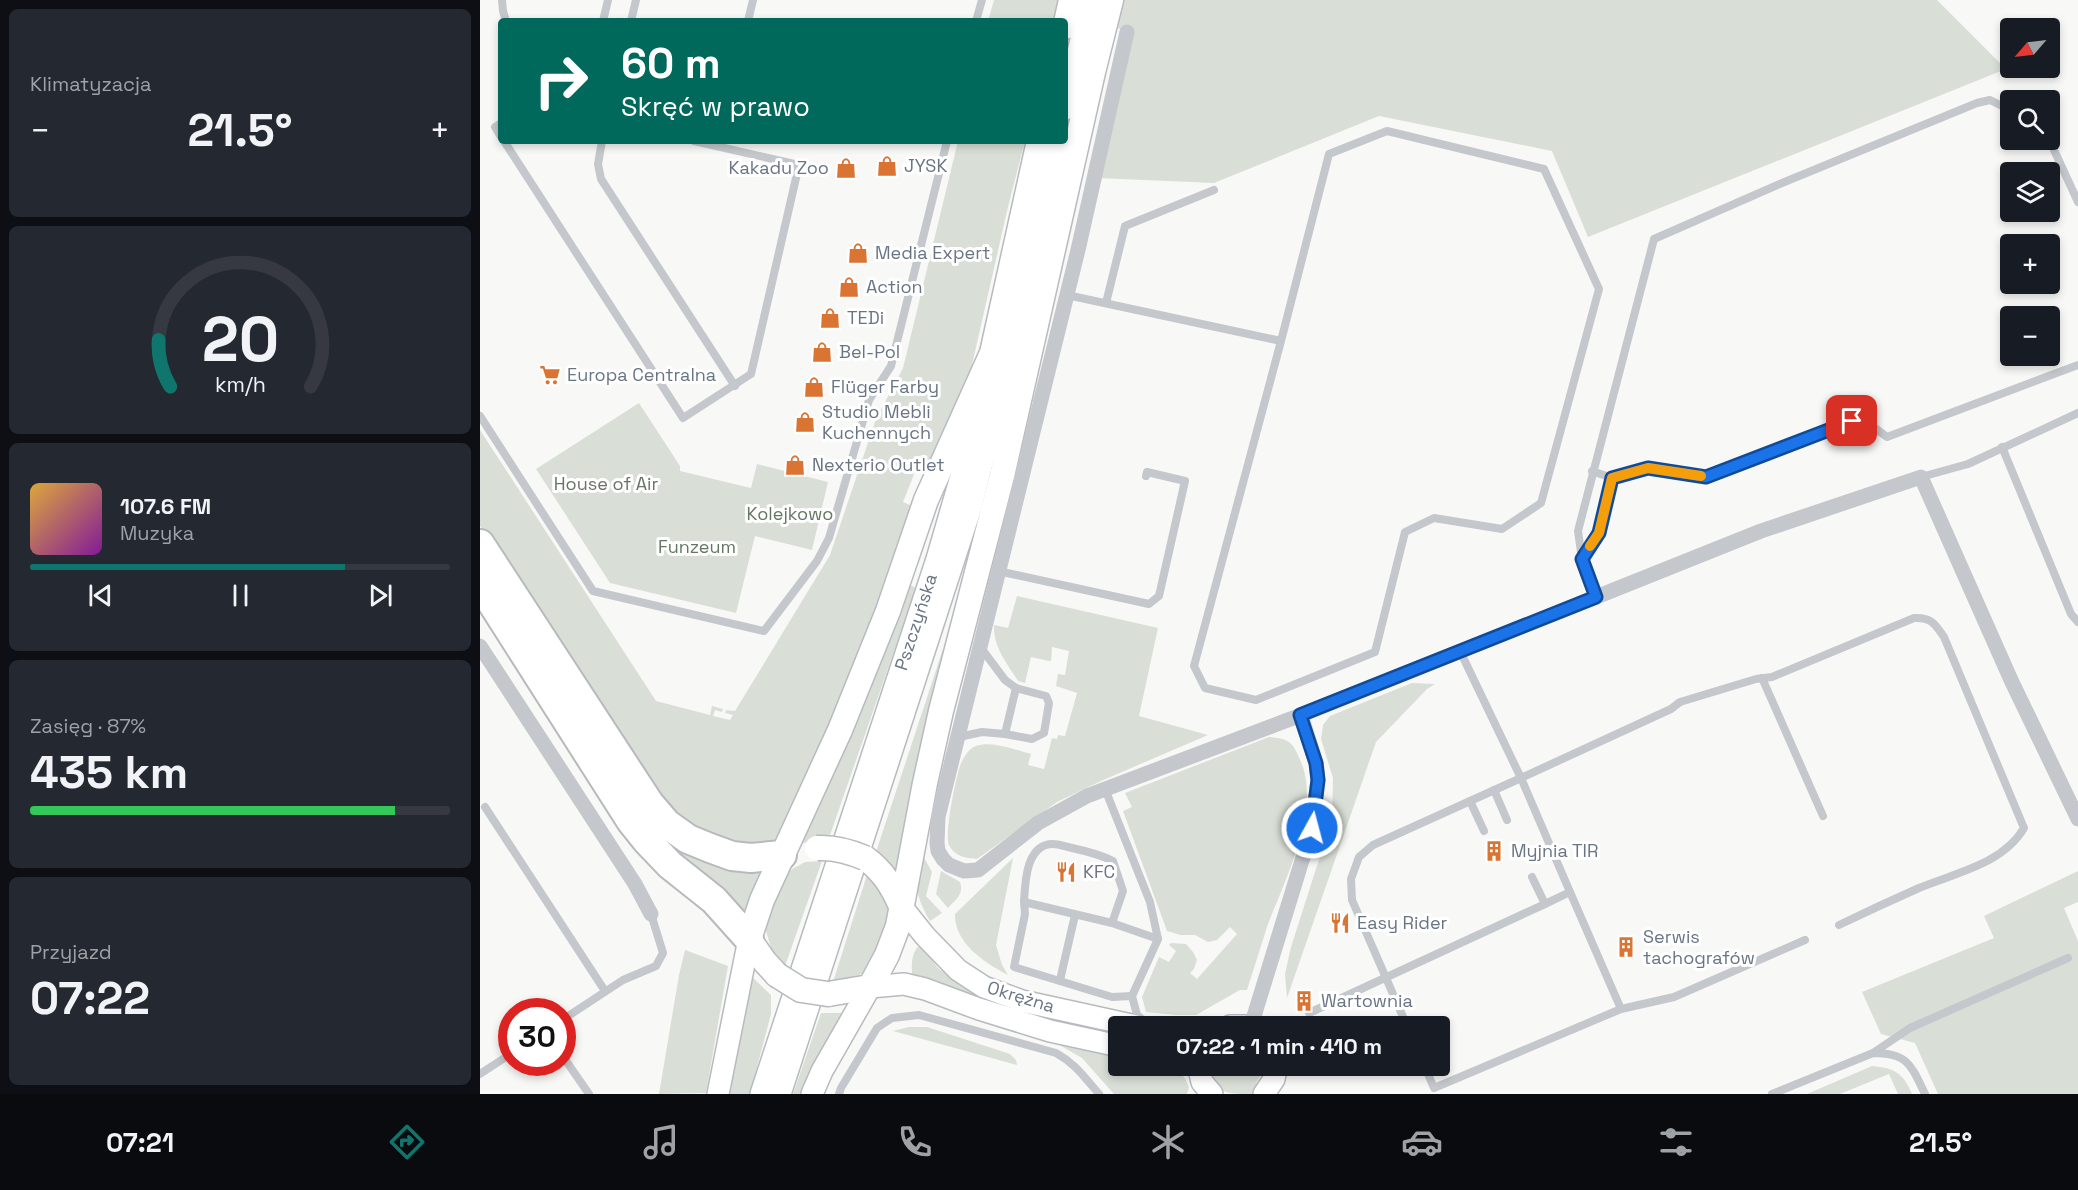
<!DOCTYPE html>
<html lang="pl">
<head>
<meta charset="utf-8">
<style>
  :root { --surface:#171b24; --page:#242831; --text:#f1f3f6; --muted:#9ea1a6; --line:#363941; --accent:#0f766e }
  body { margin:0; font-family:"Space Grotesk",sans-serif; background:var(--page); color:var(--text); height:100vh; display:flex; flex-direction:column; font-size:22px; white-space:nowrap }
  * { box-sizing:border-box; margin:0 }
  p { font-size:20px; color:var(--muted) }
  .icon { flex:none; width:33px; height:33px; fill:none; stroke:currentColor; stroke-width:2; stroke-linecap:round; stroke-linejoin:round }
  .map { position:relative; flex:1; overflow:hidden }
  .side { display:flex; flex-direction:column; gap:9px; padding:9px; background:#0d0f14; width:480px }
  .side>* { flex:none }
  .top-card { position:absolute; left:18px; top:18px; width:570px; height:126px; border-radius:6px; box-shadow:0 3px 9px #0003; background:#00695c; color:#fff; overflow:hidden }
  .needle { width:39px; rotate:242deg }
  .tools { position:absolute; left:1520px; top:18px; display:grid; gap:12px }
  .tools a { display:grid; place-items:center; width:60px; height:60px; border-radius:6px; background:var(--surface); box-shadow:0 3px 9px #0003; font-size:30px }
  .speed { position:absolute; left:18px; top:998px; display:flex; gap:12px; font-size:30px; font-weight:700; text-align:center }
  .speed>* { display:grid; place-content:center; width:78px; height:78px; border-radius:50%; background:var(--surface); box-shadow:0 3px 9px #0003; line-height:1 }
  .speed .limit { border:9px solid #d22; background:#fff; color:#111 }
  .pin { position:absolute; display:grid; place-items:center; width:51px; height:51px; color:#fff; margin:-26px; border-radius:12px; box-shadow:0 3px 9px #0006 }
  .me { position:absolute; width:66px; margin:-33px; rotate:7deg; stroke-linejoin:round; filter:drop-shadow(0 0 4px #0008) }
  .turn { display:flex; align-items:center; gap:21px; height:126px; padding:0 24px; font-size:27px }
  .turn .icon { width:78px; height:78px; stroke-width:2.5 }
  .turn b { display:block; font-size:42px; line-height:51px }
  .big { font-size:45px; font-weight:600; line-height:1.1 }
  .side .tile { flex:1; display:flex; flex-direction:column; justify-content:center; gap:9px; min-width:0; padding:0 21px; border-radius:9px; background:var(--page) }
  .side .dial { align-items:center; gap:0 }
  .dial svg { height:156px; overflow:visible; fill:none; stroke:var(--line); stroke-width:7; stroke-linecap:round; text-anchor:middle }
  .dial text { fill:var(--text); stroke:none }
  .song { display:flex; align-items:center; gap:18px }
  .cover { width:72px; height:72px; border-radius:9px; background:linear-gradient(135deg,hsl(40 70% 55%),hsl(290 70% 35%)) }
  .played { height:6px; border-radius:3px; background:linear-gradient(90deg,var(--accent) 75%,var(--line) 75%) }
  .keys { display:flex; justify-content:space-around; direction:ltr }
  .heat { display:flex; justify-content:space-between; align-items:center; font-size:33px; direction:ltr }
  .charge { height:9px; border-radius:4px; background:linear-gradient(90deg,#34c759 87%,var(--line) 0) }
  .trip { position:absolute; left:628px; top:1016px; width:342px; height:60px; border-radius:6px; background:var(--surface); box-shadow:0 3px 9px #0003; font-weight:600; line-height:60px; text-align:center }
  .dock { display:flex; height:96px; justify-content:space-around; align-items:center; background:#090b0e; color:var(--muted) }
  .dock .icon { width:42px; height:42px }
  .dock .on { color:var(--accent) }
  .dock b { font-size:27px; color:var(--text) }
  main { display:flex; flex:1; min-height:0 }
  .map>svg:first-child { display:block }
  .green { fill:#d9dfd7 }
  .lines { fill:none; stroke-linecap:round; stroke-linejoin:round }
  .secondary-casing { stroke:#b7babf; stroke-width:24 }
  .primary-casing { stroke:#b7babf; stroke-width:27 }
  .highway-casing { stroke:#b7b9bd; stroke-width:32 }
  .lane { stroke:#c4c7cb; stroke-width:8 }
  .street { stroke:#c4c7cb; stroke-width:15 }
  .secondary { stroke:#fff; stroke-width:21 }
  .primary { stroke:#fff; stroke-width:24 }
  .highway { stroke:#fff; stroke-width:28 }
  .primary-bridge-casing { stroke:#b7babf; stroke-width:27; stroke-linecap:butt }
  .primary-bridge { stroke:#fff; stroke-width:24 }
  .route-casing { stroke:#114b97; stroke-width:15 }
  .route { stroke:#1a73e8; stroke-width:10 }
  .slow { stroke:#f59e0b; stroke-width:10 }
  .labels { text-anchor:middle; stroke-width:6; stroke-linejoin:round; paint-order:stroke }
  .poi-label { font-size:18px; fill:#697485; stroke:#fff; text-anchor:start }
  .park-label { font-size:18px; fill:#647763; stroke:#fff }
  .street-label { font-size:18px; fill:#697485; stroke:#fff }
</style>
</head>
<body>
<main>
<section class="side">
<div class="tile"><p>Klimatyzacja</p>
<div class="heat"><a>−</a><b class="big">21.5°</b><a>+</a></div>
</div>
<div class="tile dial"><svg viewBox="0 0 100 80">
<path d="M14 69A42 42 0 1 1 86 69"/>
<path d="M14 69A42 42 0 0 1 8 45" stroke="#0f766e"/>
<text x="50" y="56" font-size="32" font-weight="700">20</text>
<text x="50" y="72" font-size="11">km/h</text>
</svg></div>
<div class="tile">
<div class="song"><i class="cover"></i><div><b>107.6 FM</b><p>Muzyka</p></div></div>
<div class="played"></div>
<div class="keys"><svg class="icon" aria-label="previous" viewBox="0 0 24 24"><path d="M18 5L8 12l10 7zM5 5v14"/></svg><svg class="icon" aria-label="pause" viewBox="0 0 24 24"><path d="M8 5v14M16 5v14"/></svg><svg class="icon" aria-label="next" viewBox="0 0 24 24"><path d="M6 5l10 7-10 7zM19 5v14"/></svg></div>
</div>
<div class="tile"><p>Zasięg · 87%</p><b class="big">435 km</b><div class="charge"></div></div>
<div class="tile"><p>Przyjazd</p><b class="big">07:22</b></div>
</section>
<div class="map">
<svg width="1598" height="1094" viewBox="0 0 1598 1094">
  <rect width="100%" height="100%" fill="#f8f8f6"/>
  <g class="green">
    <path d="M514,0H581L577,21H508Z"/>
    <path d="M640,0H1457L1526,69L1108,237L1072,151L899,116L734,183L617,178L653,32L633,27Z"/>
    <path d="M478,141H545L528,207L489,378L448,471L437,467L423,502L430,505L434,495L436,493L371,681L295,843L253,848L193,816L101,681L0,526V430L176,701L230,715L232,706L243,709L242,712L235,710L233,716L250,720L253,715L245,713L246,710L255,711L350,555L396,419L423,368Z"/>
    <path d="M159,403L200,466V471L271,488L277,464L348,482L332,550L275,536L256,613L130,583L56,469Z"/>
    <path d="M428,584L436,588L349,838L318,844Z"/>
    <path d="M537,596L678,628L659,716L728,735L621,781L577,802L497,859C486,858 475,857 469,845C464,834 476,776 481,763C484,757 489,748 496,746C511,740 536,750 551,754L548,765L564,769L572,738L577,739L578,735L585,736L597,693L576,686L578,674L585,675L589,651L572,647L571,661H569L551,657L545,683L538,681C527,663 513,647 514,625L528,628Z"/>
    <path d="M463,649L467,650L416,876L396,852Z"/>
    <path d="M932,683L955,684L947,689L896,742L807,998L805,974L811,947L852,819L853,778L841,739L843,725L850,716Z"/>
    <path d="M789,737C811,739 813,743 821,762C841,809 805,880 788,924C781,946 774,968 767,990H760L716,1015H696L666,1012L662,997L679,957L689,962L696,951L689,945L691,943L706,944L713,952L717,960L714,969L710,973L717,979L757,934L750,927L737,940L728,942L715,935H701L687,931L643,811L652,807L645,793Z"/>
    <path d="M154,796L283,867L264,918L199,861Z"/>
    <path d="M441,852L452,872L446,896L462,913L450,921C433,891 436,885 441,852Z"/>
    <path d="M533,858L516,945L522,965L528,975C505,963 474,943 475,914Z"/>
    <path d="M342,861L305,966L292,951L285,928L305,873L325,862Z"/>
    <path d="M461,871L480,882C484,895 476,899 468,908L456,894Z"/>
    <path d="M1598,871V902L1584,908L1598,941V1094H1458L1435,1043L1401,1034L1382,992L1514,938L1504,916Z"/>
    <path d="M387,875L395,881L407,902L408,916L390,964L383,973L372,979L353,982Z"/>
    <path d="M440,945L458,968L492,992L639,1031V1039L527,1011L432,979C432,967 430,953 440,945Z"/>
    <path d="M205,950L248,966L226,1093L179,1094L199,975Z"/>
    <path d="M270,975L291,995V1014L270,1094H248Z"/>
    <path d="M341,1013H365L323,1094H313Z"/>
    <path d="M429,1027H447L530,1054L536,1060L537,1065L413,1031Z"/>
    <path d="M576,1043L639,1054V1065L692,1066L705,1078L709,1087L707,1094H634L602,1058Z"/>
    <path d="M730,1065H784C783,1077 774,1080 775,1092L772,1094C743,1094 737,1094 730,1065Z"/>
    <path d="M1392,1066C1415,1068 1423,1073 1432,1094H1418L1409,1074L1360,1094H1327Z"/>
  </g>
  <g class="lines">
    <g class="secondary-casing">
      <g id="secondary">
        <path d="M585,109L610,0"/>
        <path d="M421,906L445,936L478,970L504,987L542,1001L656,1026"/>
        <path d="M750,1026H765"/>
        <path d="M718,1065L722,1082L732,1094"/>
        <path d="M238,1094L269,939"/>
        <path d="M281,1094L457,559L487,456L502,391"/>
        <path d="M300,1094L491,507L533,339L578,141"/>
        <path d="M332,1094L342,1071L390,987L424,984L445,989L499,1009L570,1031L639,1046"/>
        <path d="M784,1094L794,1079L797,1065"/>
      </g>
    </g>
    <g class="primary-casing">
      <g id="primary">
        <path d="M585,27L591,0"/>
        <path d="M385,858C403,871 412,886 421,906"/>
        <path d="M297,975L285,962L269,939L282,900L360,730L408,611L446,500L512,353L559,141"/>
        <path d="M348,994L390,987L407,955L418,926L445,783L461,711L522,476L613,72L631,0"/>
      </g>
    </g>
    <g class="highway-casing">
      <g id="highway">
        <path d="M0,544L169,803L187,824L208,839L230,848L252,856L271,858L302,855"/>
        <path d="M0,584L151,821L167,841L190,865L234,900L269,939"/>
      </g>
    </g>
    <g class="lane">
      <path d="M22,0L23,11L26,21"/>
      <path d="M123,21L128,0"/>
      <path d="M151,21L156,0"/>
      <path d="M268,21L273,0"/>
      <path d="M496,21L502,0"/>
      <path d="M21,123L15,127L21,137"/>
      <path d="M1569,139L1598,202"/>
      <path d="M24,141L203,418L271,374L319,165L214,141"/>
      <path d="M122,141L118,164L121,179L255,386"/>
      <path d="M587,295L801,341L714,666L725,688L776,700L895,652L925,532L954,518L1022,529L1061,503L1119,289L1064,169L907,131L849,154L801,341"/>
      <path d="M626,303L645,226L734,190"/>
      <path d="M0,416L113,591L284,631L337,561L349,538L389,400L411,366L467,141"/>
      <path d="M1522,447L1591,614L1598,622"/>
      <path d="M1112,471L1132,478L1168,468L1226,477L1372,421L1395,428L1407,437L1598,365"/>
      <path d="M1441,477L1488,464L1598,413"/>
      <path d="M1102,559L1119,533L1132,478"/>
      <path d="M518,571L669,604L679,596L705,481L667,472L666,476"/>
      <path d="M1116,597L1102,559L1098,531L1174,239L1302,183L1497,103L1510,100L1530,110"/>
      <path d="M980,651L1041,778L1191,709L1200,702L1276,679L1292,677L1434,618C1451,617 1455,624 1464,637L1544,828C1523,864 1475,873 1439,888C1412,900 1386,912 1359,925"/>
      <path d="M1282,678L1343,816"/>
      <path d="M525,734L536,688"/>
      <path d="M479,737L502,732L525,734L552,739L564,733L569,703L566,696L536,688L525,680L501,648"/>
      <path d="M625,789L670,902L678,939L652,996L657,1015L670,1026"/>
      <path d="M1014,790L1027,820"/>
      <path d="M990,801L1004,831"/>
      <path d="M5,807L125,991"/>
      <path d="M1052,877L1065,904"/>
      <path d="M544,902C545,883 546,844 573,844C579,844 586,847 592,848C606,851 619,854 633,861L643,891L632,923"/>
      <path d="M580,980L595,915"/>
      <path d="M652,996L632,997L534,967L545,914L544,902L632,923L678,939"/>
      <path d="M1141,1009L1194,997L1325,940"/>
      <path d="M829,1013L1065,904L1090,892L1041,778L893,845L879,857L871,879L872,900L927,1026"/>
      <path d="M82,1020L143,980L176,966L183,953L171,914"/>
      <path d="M1393,1053L1430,1028L1588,958"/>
      <path d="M82,1055L109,1094"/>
      <path d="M944,1065L954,1088L1141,1009L1090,892"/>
      <path d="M0,1074L32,1053"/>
      <path d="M359,1094L361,1088L397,1028L412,1018L439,1015L576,1053C596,1064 604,1077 619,1094"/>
      <path d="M1292,1094L1393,1053C1428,1053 1431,1065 1445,1094"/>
    </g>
    <g class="street">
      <path d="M647,32L598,250L458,817L457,843L458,851L463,859L469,865L484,871L498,870L558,823L607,796L821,715L1281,531L1441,477L1531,680L1598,819"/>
      <path d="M0,646L155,884L171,914"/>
      <path d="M771,1026L832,828L838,780L836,763L821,715"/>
    </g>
    <use href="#secondary" class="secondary"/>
    <use href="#primary" class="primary"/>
    <use href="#highway" class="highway"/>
    <g class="primary-bridge-casing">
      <g id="primary-bridge">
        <path d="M337,848C355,847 369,851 385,858"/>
        <path d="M297,975L321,990L348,994"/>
      </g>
    </g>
    <use href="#primary-bridge" class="primary-bridge"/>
  </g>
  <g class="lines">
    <g class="route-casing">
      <path id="route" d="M832,828L838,780L836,763L820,715L1116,597L1102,559L1119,533L1132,478L1168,468L1226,477L1372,421"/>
    </g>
    <use href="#route" class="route"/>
    <path class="slow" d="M1110,546L1119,533L1132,478L1168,468L1221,476"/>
  </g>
  <defs>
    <g id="shop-bare" transform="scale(1.62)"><path d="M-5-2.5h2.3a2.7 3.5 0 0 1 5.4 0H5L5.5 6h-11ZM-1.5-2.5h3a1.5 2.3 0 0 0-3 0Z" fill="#da7433" stroke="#fff" stroke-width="2.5" paint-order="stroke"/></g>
    <g id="supermarket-bare" transform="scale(1.62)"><path d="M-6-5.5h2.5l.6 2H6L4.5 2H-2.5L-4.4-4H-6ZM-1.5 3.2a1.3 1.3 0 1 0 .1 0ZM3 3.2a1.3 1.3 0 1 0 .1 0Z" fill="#da7433" stroke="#fff" stroke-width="2.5" paint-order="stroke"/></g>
    <g id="building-bare" transform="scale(1.62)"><path d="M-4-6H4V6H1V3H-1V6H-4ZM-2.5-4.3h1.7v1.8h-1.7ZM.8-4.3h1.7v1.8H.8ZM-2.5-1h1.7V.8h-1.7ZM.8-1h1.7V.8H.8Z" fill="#da7433" stroke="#fff" stroke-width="2.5" paint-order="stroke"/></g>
    <g id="restaurant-bare" transform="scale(1.62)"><path d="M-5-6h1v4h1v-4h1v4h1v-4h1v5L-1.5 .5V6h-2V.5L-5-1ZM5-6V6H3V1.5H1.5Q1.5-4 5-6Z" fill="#da7433" stroke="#fff" stroke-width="2.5" paint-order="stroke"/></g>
  </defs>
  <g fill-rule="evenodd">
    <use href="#shop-bare" x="407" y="166"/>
    <use href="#shop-bare" x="366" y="168"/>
    <use href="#shop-bare" x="378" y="253"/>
    <use href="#shop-bare" x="369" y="287"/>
    <use href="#shop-bare" x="350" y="318"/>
    <use href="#shop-bare" x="342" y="352"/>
    <use href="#supermarket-bare" x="70" y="375"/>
    <use href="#shop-bare" x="334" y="387"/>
    <use href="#shop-bare" x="325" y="422"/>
    <use href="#shop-bare" x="315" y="465"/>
    <use href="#building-bare" x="1014" y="851"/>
    <use href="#restaurant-bare" x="586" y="872"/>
    <use href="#restaurant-bare" x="860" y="923"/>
    <use href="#building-bare" x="1146" y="947"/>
    <use href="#building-bare" x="824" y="1001"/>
  </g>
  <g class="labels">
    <g class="poi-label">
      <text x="424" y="172">JYSK</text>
      <text x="349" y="174" text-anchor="end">Kakadu Zoo</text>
      <text x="395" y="259">Media Expert</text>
      <text x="386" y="293">Action</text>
      <text x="367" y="324">TEDi</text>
      <text x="359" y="358">Bel-Pol</text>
      <text x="87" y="381">Europa Centralna</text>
      <text x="351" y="393">Flüger Farby</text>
      <text x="342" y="418">Studio Mebli<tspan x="342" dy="21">Kuchennych</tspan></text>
      <text x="332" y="471">Nexterio Outlet</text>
      <text x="1031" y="857">Myjnia TIR</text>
      <text x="603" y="878">KFC</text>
      <text x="877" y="929">Easy Rider</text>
      <text x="1163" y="943">Serwis<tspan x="1163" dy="21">tachografów</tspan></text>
      <text x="841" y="1007">Wartownia</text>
    </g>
    <g class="park-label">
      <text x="126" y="490">House of Air</text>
      <text x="310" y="520">Kolejkowo</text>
      <text x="217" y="553">Funzeum</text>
    </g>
    <g class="street-label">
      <text transform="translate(436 622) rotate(-72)" y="6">Pszczyńska</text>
      <text transform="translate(541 997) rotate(17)" y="6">Okrężna</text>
    </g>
  </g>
</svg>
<div class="tools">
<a><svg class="needle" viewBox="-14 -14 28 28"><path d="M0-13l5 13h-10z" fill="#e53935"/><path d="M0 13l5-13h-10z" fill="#9ea1a6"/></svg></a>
<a><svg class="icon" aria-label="search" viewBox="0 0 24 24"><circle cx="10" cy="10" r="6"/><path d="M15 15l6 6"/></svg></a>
<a><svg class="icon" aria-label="layers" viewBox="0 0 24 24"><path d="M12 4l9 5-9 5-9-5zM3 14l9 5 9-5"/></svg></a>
<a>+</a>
<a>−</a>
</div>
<div class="speed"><div class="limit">30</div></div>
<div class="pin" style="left:1372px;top:421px;background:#d93025"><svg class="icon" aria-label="arrive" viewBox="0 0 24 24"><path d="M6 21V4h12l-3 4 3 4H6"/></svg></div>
<svg class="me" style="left:832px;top:828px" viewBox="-20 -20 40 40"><circle r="17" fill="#1a73e8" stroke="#fff" stroke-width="3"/><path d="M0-11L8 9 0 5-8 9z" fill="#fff"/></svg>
<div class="trip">07:22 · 1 min · 410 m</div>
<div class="top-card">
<div class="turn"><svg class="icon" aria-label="right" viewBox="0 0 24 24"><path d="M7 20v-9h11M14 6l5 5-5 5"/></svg><div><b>60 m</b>Skręć w prawo</div></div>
</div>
</div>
</main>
<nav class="dock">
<b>07:21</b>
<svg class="icon on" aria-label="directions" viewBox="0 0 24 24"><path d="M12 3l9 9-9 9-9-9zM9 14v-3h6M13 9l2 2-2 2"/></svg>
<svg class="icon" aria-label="music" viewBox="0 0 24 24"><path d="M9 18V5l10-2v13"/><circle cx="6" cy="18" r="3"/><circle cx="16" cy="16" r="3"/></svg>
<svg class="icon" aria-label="phone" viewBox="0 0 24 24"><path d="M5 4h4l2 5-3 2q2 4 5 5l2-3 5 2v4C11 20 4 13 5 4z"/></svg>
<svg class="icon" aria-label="climate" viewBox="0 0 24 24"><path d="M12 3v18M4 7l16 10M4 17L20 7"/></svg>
<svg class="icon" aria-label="car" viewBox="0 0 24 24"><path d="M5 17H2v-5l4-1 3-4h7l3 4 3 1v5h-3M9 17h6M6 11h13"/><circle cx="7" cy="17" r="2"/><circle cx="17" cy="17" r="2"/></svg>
<svg class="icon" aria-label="filters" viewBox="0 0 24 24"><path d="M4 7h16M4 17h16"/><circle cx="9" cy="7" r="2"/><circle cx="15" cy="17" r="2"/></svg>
<b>21.5°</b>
</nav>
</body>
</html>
